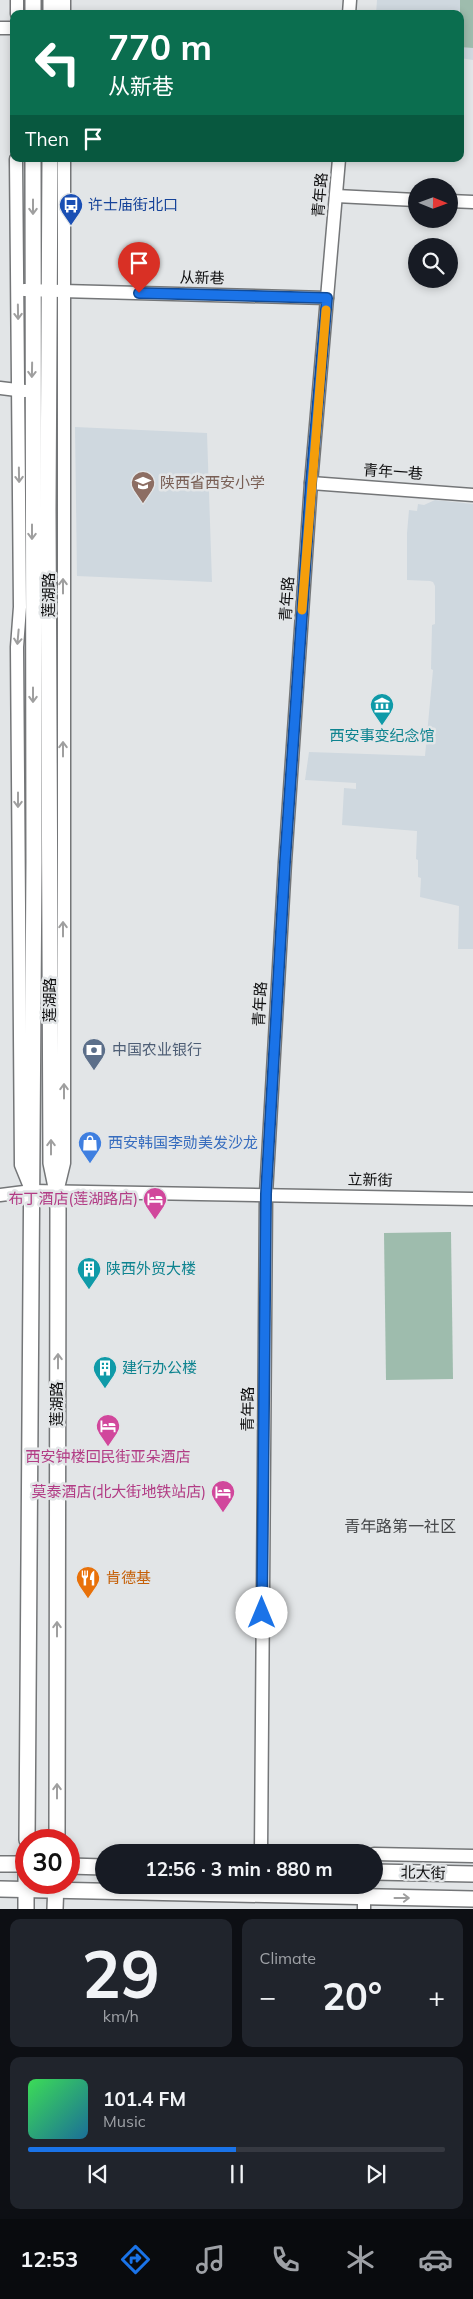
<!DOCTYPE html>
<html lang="en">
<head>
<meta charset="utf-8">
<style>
  :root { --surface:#171b24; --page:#20242c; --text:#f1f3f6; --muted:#9ea1a6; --line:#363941; --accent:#1a73e8 }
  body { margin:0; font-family:Mulish,"Noto Sans SC",sans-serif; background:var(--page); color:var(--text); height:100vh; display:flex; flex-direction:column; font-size:19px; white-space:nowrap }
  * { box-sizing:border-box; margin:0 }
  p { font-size:16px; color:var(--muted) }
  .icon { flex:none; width:28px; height:28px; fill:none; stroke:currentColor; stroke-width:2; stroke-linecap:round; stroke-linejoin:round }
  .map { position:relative; height:1909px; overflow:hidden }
  .details { display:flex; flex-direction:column; gap:10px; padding:10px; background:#0d0f14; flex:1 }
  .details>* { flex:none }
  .top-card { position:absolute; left:10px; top:10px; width:454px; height:152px; border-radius:10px; box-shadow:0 2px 8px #0003; background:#0b6e4f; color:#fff; overflow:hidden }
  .needle { width:32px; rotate:91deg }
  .fabs { position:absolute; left:408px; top:178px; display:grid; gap:10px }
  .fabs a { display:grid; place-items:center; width:50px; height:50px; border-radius:50%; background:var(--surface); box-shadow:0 2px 8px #0003; font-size:25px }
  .speed { position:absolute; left:15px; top:1829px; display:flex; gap:10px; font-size:25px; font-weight:700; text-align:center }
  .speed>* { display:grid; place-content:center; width:65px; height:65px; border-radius:50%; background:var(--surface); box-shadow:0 2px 8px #0003; line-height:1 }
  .speed .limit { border:8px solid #d22; background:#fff; color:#111 }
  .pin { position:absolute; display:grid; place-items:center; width:42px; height:42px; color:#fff; margin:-51px -21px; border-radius:50% 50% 50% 0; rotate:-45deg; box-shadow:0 0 5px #0007 }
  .pin .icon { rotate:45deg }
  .me { position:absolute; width:55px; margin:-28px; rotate:0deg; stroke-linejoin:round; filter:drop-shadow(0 0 4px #0008) }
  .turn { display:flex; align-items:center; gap:18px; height:105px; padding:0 15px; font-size:22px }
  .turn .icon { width:65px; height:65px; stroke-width:2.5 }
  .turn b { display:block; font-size:35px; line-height:42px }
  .then { display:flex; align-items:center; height:48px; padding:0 15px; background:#0003; gap:10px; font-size:19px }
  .big { font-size:38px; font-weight:700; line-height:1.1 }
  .details .tile { flex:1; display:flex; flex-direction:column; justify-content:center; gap:8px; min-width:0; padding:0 18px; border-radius:10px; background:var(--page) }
  .details .dial { align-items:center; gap:0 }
  .dial b { font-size:65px; line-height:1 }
  .song { display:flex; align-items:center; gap:15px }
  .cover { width:60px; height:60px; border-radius:8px; background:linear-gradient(135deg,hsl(130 70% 55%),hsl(200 70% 35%)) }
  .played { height:5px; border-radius:2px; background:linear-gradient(90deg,var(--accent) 50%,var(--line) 50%) }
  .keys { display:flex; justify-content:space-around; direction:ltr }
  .heat { display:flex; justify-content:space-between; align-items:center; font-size:28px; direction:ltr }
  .details .tiles { flex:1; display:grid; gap:10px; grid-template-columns:1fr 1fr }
  .tile:last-child { grid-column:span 2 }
  .trip { position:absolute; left:95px; top:1844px; width:288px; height:50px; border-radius:25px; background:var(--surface); box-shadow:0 2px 8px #0003; font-weight:700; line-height:50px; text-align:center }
  .menu { display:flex; height:80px; justify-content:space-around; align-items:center; background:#090b0e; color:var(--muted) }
  .menu .icon { width:35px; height:35px }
  .menu .selected { color:var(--accent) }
  .menu b { font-size:22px; color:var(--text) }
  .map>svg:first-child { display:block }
  .built { fill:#cfd8df }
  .green { fill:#9ebcad }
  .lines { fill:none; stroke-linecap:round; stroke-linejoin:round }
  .minor-casing { stroke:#747678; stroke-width:15 }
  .major-casing { stroke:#747678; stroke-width:18 }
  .minor { stroke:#fff; stroke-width:12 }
  .major { stroke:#fff; stroke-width:15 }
  .oneway { stroke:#9f9f9f }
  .route-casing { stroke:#114b97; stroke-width:12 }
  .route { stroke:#1a73e8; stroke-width:9 }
  .slow { stroke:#f59e0b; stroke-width:9 }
  .labels { text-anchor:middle; stroke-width:5; stroke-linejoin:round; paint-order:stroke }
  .street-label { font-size:15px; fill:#0f0f10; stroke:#e2e5e7 }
  .transit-label { font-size:15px; fill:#164399; stroke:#e2e5e7; text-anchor:start }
  .education-label { font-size:15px; fill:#785e54; stroke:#e2e5e7; text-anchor:start }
  .culture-label { font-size:15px; fill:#0d838f; stroke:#e2e5e7; text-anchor:start }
  .service-label { font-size:15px; fill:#4e5e75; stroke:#e2e5e7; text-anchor:start }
  .shop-label { font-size:15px; fill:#366cbe; stroke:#e2e5e7; text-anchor:start }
  .hotel-label { font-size:15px; fill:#b23c85; stroke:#e2e5e7; text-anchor:end }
  .food-label { font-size:15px; fill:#c56008; stroke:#e2e5e7; text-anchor:start }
  .neighbourhood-label { font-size:16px; fill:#46484a; stroke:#e2e5e7 }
</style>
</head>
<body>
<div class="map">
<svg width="473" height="1909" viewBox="0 0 473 1909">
  <rect width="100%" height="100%" fill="#e2e5e7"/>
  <g class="built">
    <path d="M377,0H473V60L460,58V14H376Z"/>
    <path d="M75,427L207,433L212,582L77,576Z"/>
    <path d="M435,500L473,504V949H458L459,906L420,897L421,878L418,877V860L416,859L417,831L342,825L344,788L356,789V783L305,780L309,752L425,756L433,670L431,669L432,625L435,624V586L433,582L430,581L407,580V533L409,510L417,511L418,504L424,505Z"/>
  </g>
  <g class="green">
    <path d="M460,0H473V48L460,47Z"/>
    <path d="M451,1232L453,1379L386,1380L384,1233Z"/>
  </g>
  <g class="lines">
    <g class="minor-casing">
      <g id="minor">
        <path d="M64,0V14"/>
        <path d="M17,14V0"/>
        <path d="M349,14L350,0"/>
        <path d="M0,28H14"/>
        <path d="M16,159L20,607L17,647L21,1165L30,1187"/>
        <path d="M336,196L416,200"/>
        <path d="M449,201L473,202"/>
        <path d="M24,290L327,298"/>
        <path d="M0,388L25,391"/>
        <path d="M311,483L473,495"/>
        <path d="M57,1192L64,1163V159"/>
        <path d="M0,1195L32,1191L473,1199"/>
        <path d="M261,1852L266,1194L285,862L311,483L339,159"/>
        <path d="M374,1854L473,1856"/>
        <path d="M364,1909V1898"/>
      </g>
    </g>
    <g class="major-casing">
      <g id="major">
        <path d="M33,0V14"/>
        <path d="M51,14V0"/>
        <path d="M50,159L48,510L51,1163L57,1192L58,1209L57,1840"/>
        <path d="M27,1840L34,862L33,159"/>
        <path d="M0,1864H26"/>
        <path d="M69,1866L104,1867"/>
        <path d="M374,1872L473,1874"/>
        <path d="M0,1889L473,1899"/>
        <path d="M26,1909V1874"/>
        <path d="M55,1909L56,1882"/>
      </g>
    </g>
    <use href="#minor" class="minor"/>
    <use href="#major" class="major"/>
  </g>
  <defs><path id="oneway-shaft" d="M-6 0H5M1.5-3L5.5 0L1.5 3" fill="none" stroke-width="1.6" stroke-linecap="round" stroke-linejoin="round" transform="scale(1.25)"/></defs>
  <g class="oneway">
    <use href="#oneway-shaft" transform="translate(33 207) rotate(90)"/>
    <use href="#oneway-shaft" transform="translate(18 312) rotate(89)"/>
    <use href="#oneway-shaft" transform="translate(32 370) rotate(91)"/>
    <use href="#oneway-shaft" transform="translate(19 475) rotate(89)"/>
    <use href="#oneway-shaft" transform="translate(32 532) rotate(90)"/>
    <use href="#oneway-shaft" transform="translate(63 586) rotate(-90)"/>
    <use href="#oneway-shaft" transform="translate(18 637) rotate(95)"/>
    <use href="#oneway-shaft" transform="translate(33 695) rotate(90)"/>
    <use href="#oneway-shaft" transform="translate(63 749) rotate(-90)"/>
    <use href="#oneway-shaft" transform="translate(18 800) rotate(90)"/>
    <use href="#oneway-shaft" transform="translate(63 929) rotate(-90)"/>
    <use href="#oneway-shaft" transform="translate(64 1091) rotate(-90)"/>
    <use href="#oneway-shaft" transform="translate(51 1147) rotate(-90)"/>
    <use href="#oneway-shaft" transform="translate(58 1361) rotate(-90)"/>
    <use href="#oneway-shaft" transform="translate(57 1629) rotate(-90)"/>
    <use href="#oneway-shaft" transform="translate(57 1791) rotate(-90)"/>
    <use href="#oneway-shaft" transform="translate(402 1898)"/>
  </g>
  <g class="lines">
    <g class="route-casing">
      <path id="route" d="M139,293L327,298L311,483L285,862L266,1194L262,1613"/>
    </g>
    <use href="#route" class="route"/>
    <path class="slow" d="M302,610L326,310"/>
  </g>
  <defs>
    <g id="bus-pin" transform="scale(1.25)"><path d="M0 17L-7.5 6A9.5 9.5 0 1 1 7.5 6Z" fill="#1a4fb4" stroke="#e2e5e7"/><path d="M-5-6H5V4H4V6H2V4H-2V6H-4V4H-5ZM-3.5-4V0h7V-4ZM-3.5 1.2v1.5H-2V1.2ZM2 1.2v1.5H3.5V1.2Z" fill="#fff"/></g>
    <g id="school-pin" transform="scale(1.25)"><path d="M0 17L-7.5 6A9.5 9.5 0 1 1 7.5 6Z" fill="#8d6e63" stroke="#e2e5e7"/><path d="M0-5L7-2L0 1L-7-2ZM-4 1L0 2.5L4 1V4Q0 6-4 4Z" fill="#fff"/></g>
    <g id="museum-pin" transform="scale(1.25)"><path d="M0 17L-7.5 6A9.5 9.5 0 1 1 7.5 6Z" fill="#0f9aa8" stroke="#e2e5e7"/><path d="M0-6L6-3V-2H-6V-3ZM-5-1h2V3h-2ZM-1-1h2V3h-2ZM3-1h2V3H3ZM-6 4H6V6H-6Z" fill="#fff"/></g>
    <g id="bank-pin" transform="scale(1.25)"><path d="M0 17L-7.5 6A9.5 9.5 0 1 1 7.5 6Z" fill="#5c6f8a" stroke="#e2e5e7"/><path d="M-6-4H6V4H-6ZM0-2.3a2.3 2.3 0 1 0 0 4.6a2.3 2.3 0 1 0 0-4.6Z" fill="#fff"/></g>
    <g id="shop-pin" transform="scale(1.25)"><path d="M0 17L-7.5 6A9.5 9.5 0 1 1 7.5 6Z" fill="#3f7fe0" stroke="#e2e5e7"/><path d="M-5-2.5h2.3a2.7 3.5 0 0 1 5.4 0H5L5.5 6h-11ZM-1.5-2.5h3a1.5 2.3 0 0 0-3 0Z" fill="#fff"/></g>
    <g id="hotel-pin" transform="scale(1.25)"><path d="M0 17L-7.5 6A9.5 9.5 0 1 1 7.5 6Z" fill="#d1479c" stroke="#e2e5e7"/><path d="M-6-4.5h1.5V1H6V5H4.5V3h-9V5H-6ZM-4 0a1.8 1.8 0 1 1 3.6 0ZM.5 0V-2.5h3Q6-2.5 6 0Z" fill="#fff"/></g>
    <g id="building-pin" transform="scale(1.25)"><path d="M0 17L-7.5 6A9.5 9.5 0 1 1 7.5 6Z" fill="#0f9aa8" stroke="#e2e5e7"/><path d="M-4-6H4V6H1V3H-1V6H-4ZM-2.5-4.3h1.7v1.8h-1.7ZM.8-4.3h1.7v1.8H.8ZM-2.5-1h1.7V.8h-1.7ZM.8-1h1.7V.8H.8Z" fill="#fff"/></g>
    <g id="restaurant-pin" transform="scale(1.25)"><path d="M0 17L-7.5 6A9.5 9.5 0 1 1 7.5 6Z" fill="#e8710a" stroke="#e2e5e7"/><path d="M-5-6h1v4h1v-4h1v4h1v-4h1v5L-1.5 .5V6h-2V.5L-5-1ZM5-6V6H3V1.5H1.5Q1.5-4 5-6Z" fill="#fff"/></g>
  </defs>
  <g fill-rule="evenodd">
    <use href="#bus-pin" x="71" y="205"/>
    <use href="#school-pin" x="143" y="483"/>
    <use href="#museum-pin" x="382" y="705"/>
    <use href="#bank-pin" x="94" y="1050"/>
    <use href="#shop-pin" x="90" y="1143"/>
    <use href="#hotel-pin" x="155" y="1199"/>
    <use href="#building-pin" x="89" y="1269"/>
    <use href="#building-pin" x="105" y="1368"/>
    <use href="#hotel-pin" x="108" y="1426"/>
    <use href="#hotel-pin" x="223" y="1492"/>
    <use href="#restaurant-pin" x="88" y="1578"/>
  </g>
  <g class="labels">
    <g class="street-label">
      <text transform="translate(320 195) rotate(-85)" y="5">青年路</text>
      <text transform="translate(202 278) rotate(1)" y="5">从新巷</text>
      <text transform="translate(393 472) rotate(4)" y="5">青年一巷</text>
      <text transform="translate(49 595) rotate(-90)" y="5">莲湖路</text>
      <text transform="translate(287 599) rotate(-86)" y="5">青年路</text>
      <text transform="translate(50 1000) rotate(-90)" y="5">莲湖路</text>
      <text transform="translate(260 1004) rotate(-87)" y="5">青年路</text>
      <text transform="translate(370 1180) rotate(1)" y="5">立新街</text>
      <text transform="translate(57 1404) rotate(-90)" y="5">莲湖路</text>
      <text transform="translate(248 1409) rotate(-90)" y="5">青年路</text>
      <text transform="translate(423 1873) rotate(1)" y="5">北大街</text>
    </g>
    <g class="transit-label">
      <text x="88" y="210">许士庙街北口</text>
    </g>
    <g class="education-label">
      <text x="160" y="488">陕西省西安小学</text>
    </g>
    <g class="culture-label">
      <text x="382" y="741" text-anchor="middle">西安事变纪念馆</text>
      <text x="106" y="1274">陕西外贸大楼</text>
      <text x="122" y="1373">建行办公楼</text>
    </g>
    <g class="service-label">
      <text x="112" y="1055">中国农业银行</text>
    </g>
    <g class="shop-label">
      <text x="108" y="1148">西安韩国李勋美发沙龙</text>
    </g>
    <g class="hotel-label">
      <text x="138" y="1204">布丁酒店(莲湖路店)</text>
      <text x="108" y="1462" text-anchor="middle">西安钟楼回民街亚朵酒店</text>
      <text x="206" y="1497">莫泰酒店(北大街地铁站店)</text>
    </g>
    <g class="food-label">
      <text x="106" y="1583">肯德基</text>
    </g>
    <g class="neighbourhood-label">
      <text x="400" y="1532">青年路第一社区</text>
    </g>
  </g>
</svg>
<div class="fabs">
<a><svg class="needle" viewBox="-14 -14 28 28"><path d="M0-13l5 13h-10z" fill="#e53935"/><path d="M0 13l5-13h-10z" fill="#9ea1a6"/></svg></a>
<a><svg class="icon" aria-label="search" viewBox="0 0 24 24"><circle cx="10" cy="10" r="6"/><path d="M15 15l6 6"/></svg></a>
</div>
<div class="speed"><div class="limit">30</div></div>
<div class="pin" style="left:139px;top:293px;background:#d93025"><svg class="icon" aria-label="arrive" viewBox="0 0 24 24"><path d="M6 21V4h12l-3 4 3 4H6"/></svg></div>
<svg class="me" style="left:262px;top:1613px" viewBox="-20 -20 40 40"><circle r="19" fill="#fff"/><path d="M0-13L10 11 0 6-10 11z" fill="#1a73e8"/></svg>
<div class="trip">12:56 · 3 min · 880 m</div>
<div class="top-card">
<div class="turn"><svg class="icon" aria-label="left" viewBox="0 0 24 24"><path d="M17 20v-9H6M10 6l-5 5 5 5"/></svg><div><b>770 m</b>从新巷</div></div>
<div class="then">Then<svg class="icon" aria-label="arrive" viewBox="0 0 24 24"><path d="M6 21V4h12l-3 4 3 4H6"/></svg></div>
</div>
</div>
<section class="details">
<div class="tiles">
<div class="tile dial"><b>29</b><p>km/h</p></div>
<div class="tile"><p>Climate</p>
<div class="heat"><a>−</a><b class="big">20°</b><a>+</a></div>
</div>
<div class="tile">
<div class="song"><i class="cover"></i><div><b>101.4 FM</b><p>Music</p></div></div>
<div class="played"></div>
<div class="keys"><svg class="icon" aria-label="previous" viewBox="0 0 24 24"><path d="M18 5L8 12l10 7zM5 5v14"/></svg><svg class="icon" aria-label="pause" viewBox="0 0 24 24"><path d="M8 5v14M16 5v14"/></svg><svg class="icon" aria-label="next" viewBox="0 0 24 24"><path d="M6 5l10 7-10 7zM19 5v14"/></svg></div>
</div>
</div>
</section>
<nav class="menu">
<b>12:53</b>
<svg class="icon selected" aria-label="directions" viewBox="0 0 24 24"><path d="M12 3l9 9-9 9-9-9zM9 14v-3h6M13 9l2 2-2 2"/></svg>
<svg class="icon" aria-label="music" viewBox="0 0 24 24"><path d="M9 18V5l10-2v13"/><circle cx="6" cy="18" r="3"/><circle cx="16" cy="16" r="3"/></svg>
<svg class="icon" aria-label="phone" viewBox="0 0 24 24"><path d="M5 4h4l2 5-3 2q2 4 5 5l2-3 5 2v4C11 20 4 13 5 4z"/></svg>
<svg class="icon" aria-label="climate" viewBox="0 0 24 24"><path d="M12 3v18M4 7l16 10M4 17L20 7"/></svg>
<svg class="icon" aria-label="car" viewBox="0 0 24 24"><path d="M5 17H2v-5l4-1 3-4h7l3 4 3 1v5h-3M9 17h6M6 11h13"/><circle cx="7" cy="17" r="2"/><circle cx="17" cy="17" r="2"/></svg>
</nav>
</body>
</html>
